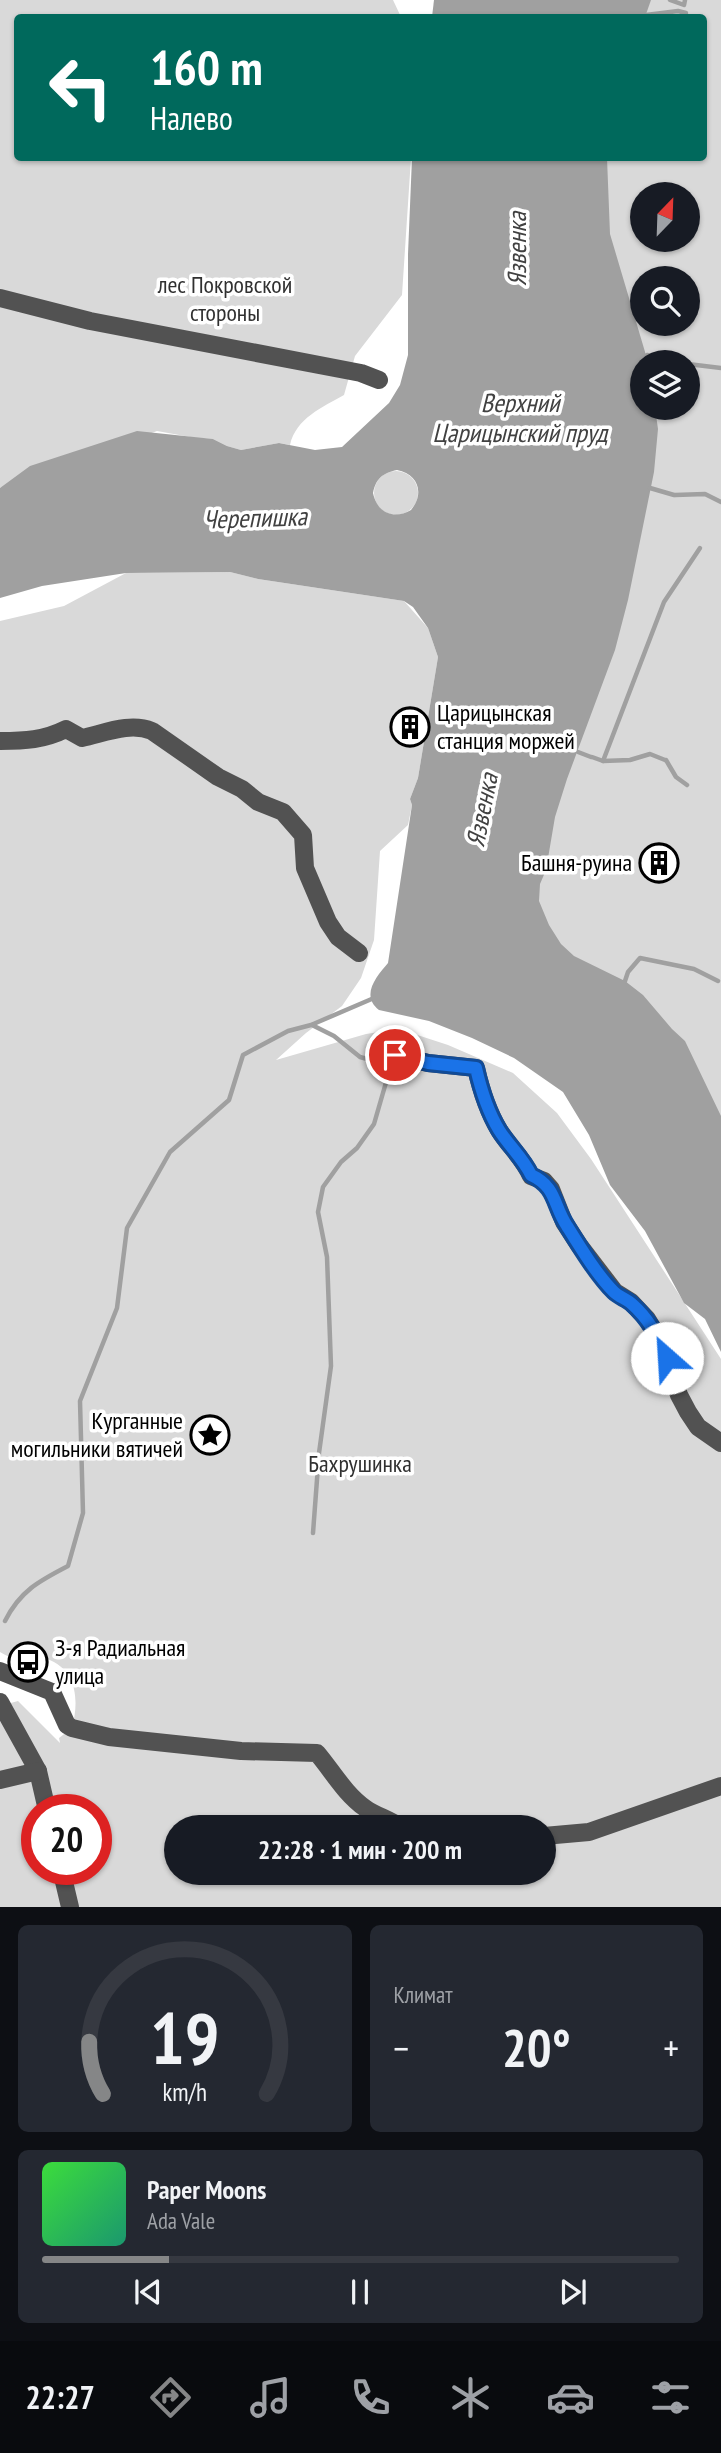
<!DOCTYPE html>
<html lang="ru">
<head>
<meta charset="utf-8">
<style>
  :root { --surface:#171b24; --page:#242831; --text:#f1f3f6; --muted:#9ea1a6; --line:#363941; --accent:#858687 }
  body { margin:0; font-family:"PT Sans Narrow",sans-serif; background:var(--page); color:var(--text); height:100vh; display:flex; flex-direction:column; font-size:26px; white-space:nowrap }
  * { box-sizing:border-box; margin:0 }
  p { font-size:23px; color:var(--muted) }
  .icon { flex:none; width:38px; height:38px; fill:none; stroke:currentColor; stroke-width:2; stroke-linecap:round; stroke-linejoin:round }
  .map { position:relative; height:1907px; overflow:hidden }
  .panel { display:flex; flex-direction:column; gap:18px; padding:18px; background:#0d0f14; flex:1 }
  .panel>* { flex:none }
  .banner { position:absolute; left:14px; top:14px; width:693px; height:147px; border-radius:7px; box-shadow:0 2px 5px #0004; background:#00695c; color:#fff; overflow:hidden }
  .needle { width:46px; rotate:23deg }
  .controls { position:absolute; left:630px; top:182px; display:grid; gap:14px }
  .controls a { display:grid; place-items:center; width:70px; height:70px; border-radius:50%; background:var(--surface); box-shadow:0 2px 5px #0004; font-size:35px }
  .speed { position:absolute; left:21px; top:1794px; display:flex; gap:14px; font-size:35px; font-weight:700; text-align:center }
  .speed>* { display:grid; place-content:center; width:91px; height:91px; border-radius:50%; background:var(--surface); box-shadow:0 2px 5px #0004; line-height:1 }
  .speed .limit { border:10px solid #d22; background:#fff; color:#111 }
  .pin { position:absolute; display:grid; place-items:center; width:60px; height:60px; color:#fff; margin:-30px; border:4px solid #fff; border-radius:50%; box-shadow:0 2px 7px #0007 }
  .me { position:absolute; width:77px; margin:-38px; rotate:334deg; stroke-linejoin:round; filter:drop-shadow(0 0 5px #0008) }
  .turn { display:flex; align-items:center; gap:24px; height:147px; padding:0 21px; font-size:32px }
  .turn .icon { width:91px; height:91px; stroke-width:2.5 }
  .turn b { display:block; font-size:49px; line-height:60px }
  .big { font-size:52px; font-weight:700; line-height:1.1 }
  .panel .widget { flex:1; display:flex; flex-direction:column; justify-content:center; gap:10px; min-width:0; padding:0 24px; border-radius:10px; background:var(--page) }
  .panel .dial { align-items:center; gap:0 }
  .dial svg { height:182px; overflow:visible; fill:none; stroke:var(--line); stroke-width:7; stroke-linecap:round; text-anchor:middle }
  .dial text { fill:var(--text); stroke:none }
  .song { display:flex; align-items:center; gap:21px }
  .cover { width:84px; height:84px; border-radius:10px; background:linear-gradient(135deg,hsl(120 70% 55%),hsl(160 70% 35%)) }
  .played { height:7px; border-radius:4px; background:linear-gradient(90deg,var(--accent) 20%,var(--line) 20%) }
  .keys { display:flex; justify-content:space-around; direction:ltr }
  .heat { display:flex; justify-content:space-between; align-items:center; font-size:38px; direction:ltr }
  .panel .tiles { flex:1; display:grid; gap:18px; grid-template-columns:1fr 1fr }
  .widget:last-child { grid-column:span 2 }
  .trip { position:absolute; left:164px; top:1815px; width:392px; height:70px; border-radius:35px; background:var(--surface); box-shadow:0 2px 5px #0004; font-weight:700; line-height:70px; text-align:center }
  .menu { display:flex; height:112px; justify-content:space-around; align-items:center; background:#090b0e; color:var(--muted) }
  .menu .icon { width:49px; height:49px }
  .menu .selected { color:var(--accent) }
  .menu b { font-size:32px; color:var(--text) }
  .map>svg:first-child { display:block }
  .green { fill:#d9d9d9; fill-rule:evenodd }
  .water { fill:#a0a0a0; fill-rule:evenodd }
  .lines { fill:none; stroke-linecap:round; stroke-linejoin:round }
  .stream { stroke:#a0a0a0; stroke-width:4.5 }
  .minor { stroke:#525252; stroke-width:18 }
  .route-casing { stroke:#114b97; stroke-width:18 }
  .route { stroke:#1a73e8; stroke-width:12 }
  .labels { text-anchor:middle; stroke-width:7; stroke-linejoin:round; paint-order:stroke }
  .park-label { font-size:24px; fill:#303030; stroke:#fff }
  .poi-label { font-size:24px; fill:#000; stroke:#fff; text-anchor:start }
  .water-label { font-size:26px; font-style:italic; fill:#414141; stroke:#fff }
</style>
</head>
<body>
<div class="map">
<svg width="721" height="1907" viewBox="0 0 721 1907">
  <rect width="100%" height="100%" fill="#fff"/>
  <g class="green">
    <path d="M0,0H393L401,17L18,18V158H411L402,295L355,356L344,395C323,407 296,418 290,445L279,443L241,450L227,446L213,439L196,438L157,431L0,488Z"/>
    <path d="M519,0H721V1246L508,985L517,158H704V18L519,17ZM642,194H688V240H642ZM642,278H688V324H642ZM642,362H688V408H642Z"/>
    <circle cx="396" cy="493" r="22"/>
    <path d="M230,572L258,579L404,601L428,628L438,657L418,778L410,799L412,805L408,825L380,851L374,940L361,978L342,1006L306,1033L276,1060L366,1034L399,1029L448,1045L513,1073L557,1113L591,1159L721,1359V1907H0V1706L18,1701L60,1743L59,1738L72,1728C79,1702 78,1670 47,1659C30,1654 20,1665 0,1652V621L64,606L126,573ZM37,1810H96V1869H37ZM177,1827H544V1872H177Z"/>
  </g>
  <g class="water">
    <path d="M434,0H651L645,17H432Z"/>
    <path d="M412,158H607L610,234L648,362H642V408H655L658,429L654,472L628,600L615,650L567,779L555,817L546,870L540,884L539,901L549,925L561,944L574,956L625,981L643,995L672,1029L685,1041L721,1116V1352L705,1319L684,1303L645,1231L610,1185L589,1135L563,1092L514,1058L472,1038L429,1021L379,1010C360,995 377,976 388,963L412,805L410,799L418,778L438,657L428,628L413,607L404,601L258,579L230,572L126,573L42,586L0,598V488L30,466L137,431L213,439L227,446L241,450L279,443L315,450L342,447L389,403L400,385L408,355V254ZM397,470C418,474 425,493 411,510C394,520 377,513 373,493C376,478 383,473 397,470Z"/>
  </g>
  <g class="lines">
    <g class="stream">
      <path d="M670,0L684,5L685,0"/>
      <path d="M646,15L678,11L686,13"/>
      <path d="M647,355L680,362"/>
      <path d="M688,364L721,368"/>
      <path d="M650,488L674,495"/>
      <path d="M675,495L705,494L721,502"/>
      <path d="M578,752L591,757"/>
      <path d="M592,757L603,761L630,760L650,754L665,760"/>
      <path d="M666,760L676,777L687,785"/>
      <path d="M603,761L664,602L700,548"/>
      <path d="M625,981L628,972L640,958L694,969L718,981"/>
      <path d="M312,1025L334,1036L360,1057L378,1062L387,1079L374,1124L357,1148L341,1162L323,1187L318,1212L327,1257L331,1366L319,1453L313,1533"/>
      <path d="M5,1621C20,1591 39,1581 68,1566L83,1513L80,1401L117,1308L127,1228L170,1152L229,1100L243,1055L288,1031L311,1025L374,998"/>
    </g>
    <g class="minor">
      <path d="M0,298L90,321L361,373L379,380"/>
      <path d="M0,741C25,741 44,740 66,729L82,738C105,733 130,722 152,731L218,777L242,789L258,802L283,812L303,835L305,868L328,922L338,937L359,953"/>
      <path d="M395,1055L428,1063L476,1068C481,1090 487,1110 499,1130C509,1146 523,1158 531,1176L544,1181L551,1189L564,1222L579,1245L615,1292L631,1302L647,1319L661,1342L679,1395L688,1412L698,1427L721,1443"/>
      <path d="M0,1671L52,1692L67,1725L72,1728L109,1737L241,1751L317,1753C333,1772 345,1794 365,1808C376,1816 389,1819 400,1827"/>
      <path d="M0,1702L38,1771L47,1810"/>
      <path d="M0,1780L38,1771"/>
      <path d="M544,1836L589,1832L721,1786"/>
      <path d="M61,1869L70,1907"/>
    </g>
  </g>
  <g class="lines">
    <g class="route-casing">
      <path id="route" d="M395,1055L428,1063L476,1068C481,1090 487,1110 499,1130C509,1146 523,1158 531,1175C557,1187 553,1205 567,1226C580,1247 597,1275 614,1292C619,1297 627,1299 632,1304C649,1319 659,1337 667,1358"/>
    </g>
    <use href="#route" class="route"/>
  </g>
  <defs>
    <g id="building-ring" transform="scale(2.0125)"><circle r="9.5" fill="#fff" stroke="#000" stroke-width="1.5"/><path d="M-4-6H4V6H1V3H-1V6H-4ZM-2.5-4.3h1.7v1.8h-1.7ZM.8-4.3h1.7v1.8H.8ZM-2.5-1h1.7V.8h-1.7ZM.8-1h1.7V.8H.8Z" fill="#000"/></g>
    <g id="sight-ring" transform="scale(2.0125)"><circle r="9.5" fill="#fff" stroke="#000" stroke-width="1.5"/><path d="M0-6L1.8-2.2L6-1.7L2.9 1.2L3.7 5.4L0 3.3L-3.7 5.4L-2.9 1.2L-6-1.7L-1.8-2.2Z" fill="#000"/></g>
    <g id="bus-ring" transform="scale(2.0125)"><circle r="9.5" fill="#fff" stroke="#000" stroke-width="1.5"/><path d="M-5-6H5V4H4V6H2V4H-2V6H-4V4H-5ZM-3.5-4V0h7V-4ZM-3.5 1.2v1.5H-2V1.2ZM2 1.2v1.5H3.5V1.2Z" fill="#000"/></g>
  </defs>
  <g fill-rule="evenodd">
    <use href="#building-ring" x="410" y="727"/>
    <use href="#building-ring" x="659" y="863"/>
    <use href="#sight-ring" x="210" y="1435"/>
    <use href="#bus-ring" x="28" y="1662"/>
  </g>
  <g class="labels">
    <g class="park-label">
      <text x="225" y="293">лес Покровской<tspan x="225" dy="28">стороны</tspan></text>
      <text x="360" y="1472">Бахрушинка</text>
    </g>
    <g class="poi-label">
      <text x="437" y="721">Царицынская<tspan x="437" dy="28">станция моржей</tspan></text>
      <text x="632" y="871" text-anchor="end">Башня-руина</text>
      <text x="183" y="1429" text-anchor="end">Курганные<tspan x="183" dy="28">могильники вятичей</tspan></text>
      <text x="55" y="1656">З-я Радиальная<tspan x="55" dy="28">улица</tspan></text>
    </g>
    <g class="water-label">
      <text transform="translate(517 249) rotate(-90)" y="9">Язвенка</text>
      <text x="520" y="412">Верхний<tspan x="520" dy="30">Царицынский пруд</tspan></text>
      <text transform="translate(255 518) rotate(-2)" y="9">Черепишка</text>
      <text transform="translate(482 810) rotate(-79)" y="9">Язвенка</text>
    </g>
  </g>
</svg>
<div class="controls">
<a><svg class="needle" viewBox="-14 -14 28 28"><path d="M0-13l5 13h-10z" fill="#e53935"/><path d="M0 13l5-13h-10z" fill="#9ea1a6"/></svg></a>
<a><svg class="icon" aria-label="search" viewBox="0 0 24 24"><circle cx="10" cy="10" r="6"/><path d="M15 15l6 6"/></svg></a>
<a><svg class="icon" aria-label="layers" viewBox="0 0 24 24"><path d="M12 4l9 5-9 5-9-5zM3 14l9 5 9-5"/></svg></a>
</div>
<div class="speed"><div class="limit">20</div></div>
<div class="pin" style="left:395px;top:1055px;background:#d93025"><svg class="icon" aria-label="arrive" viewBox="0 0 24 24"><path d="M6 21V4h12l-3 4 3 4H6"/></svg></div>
<svg class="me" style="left:667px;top:1358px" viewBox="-20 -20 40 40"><circle r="19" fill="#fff"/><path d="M0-13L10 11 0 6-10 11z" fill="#1a73e8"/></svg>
<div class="trip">22:28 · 1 мин · 200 m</div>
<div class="banner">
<div class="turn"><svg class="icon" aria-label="left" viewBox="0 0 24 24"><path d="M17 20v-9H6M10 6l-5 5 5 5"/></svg><div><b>160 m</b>Налево</div></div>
</div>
</div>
<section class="panel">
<div class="tiles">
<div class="widget dial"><svg viewBox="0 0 100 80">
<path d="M14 69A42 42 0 1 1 86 69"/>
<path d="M14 69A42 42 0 0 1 8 46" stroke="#858687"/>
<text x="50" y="56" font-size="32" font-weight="700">19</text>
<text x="50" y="72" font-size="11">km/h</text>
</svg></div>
<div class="widget"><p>Климат</p>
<div class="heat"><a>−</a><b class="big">20°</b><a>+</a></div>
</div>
<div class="widget">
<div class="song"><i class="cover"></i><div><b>Paper Moons</b><p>Ada Vale</p></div></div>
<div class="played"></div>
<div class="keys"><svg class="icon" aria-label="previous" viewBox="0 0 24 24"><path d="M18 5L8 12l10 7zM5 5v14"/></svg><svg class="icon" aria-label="pause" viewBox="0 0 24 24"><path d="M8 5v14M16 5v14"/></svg><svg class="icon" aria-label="next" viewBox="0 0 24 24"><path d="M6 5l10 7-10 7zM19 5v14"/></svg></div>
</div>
</div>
</section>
<nav class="menu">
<b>22:27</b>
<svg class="icon selected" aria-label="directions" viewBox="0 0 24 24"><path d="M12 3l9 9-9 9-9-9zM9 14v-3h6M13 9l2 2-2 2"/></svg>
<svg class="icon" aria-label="music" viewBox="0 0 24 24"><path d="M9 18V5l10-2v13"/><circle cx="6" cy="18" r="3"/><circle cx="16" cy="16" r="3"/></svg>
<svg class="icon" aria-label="phone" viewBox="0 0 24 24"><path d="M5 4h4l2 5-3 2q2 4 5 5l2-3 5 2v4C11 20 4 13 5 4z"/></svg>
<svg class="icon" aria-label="climate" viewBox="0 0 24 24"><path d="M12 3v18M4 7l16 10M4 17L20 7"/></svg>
<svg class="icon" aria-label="car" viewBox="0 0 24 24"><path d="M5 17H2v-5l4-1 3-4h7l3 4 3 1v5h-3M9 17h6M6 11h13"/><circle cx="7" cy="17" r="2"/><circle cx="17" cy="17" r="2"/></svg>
<svg class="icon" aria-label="filters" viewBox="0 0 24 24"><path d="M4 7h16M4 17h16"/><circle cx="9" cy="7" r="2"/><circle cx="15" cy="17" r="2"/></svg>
</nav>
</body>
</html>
